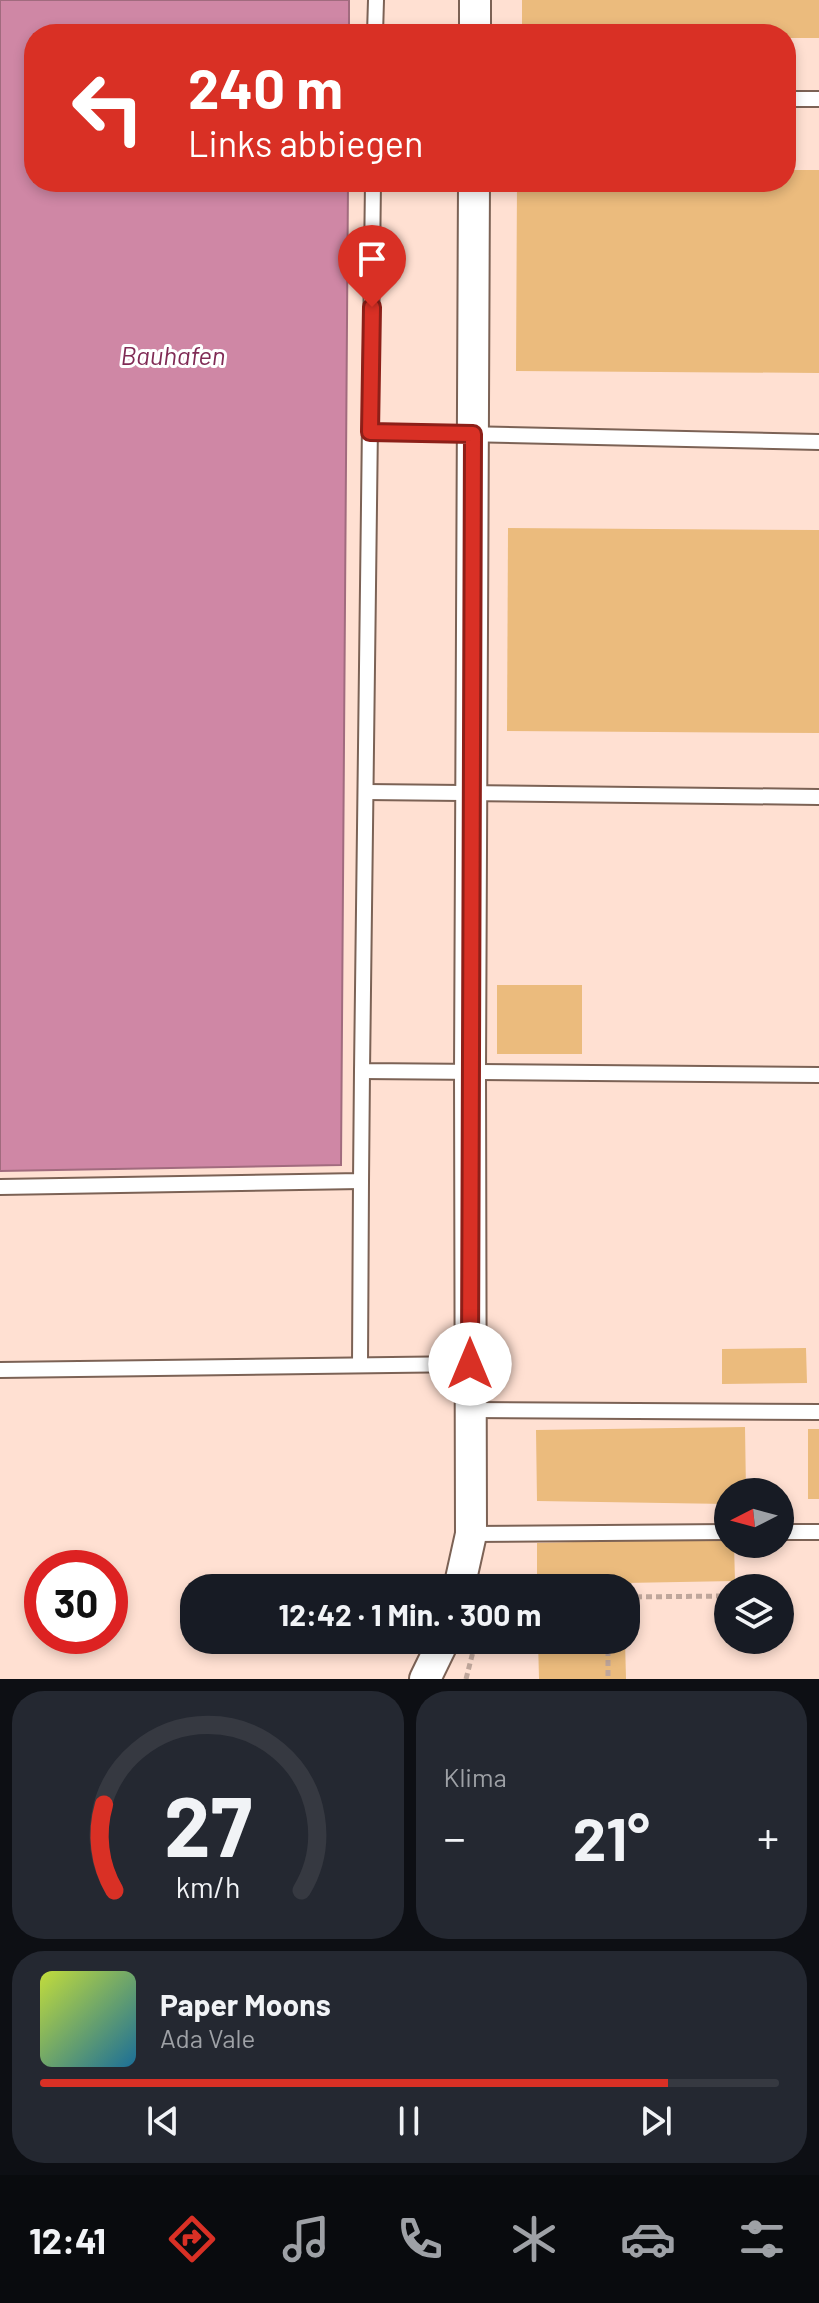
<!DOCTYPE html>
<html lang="de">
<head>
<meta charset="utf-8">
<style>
  :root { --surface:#171b24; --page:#242831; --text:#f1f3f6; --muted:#9ea1a6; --line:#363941; --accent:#d93025 }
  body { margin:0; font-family:Barlow,sans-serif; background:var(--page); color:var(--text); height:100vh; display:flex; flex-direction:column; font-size:30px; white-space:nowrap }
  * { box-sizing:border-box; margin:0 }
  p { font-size:26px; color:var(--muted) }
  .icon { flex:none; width:44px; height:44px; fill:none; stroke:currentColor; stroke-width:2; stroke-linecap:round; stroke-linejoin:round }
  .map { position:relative; height:1679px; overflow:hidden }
  .drawer { display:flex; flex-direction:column; gap:12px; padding:12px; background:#0d0f14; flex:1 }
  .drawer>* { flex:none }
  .hud { position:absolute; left:24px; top:24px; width:772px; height:168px; border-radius:32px; box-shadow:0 4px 12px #0003; background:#d93025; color:#fff; overflow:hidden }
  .needle { width:52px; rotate:264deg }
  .tools { position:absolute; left:714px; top:1478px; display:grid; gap:16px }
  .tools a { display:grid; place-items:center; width:80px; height:80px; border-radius:50%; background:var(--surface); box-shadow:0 4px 12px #0003; font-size:40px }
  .speed { position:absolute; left:24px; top:1550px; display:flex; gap:16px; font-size:40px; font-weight:700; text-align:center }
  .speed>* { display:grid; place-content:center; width:104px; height:104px; border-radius:50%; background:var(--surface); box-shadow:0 4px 12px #0003; line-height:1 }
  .speed .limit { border:12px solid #d22; background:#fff; color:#111 }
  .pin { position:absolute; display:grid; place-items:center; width:68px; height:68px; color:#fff; margin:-82px -34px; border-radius:50% 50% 50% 0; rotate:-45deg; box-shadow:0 0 8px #0007 }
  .pin .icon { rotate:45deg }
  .me { position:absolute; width:88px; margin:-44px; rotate:0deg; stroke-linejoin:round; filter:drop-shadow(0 0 6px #0008) }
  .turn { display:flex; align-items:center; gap:28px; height:168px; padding:0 32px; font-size:36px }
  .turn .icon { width:104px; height:104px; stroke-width:2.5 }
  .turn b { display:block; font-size:56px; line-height:68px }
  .big { font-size:60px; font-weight:700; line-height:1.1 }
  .drawer .widget { flex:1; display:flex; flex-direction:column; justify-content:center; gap:12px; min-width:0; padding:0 28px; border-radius:32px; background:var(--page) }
  .drawer .dial { align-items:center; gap:0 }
  .dial svg { height:208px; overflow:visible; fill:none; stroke:var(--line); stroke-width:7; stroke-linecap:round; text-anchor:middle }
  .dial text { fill:var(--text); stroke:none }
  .song { display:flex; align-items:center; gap:24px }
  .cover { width:96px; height:96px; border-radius:12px; background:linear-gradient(135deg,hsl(70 70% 55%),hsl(200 70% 35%)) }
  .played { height:8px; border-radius:4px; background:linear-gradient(90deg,var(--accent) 85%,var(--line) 85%) }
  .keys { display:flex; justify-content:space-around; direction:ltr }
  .heat { display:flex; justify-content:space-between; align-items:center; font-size:44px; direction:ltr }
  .drawer .tiles { flex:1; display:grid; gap:12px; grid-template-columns:1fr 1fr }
  .widget:last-child { grid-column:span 2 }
  .trip { position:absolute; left:180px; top:1574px; width:460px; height:80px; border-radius:32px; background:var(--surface); box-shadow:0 4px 12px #0003; font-weight:700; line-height:80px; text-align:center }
  .dock { display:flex; height:128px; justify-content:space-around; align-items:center; background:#090b0e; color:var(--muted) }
  .dock .icon { width:56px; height:56px }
  .dock .selected { color:var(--accent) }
  .dock b { font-size:36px; color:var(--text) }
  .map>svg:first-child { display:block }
  .water { fill:#cf87a5; stroke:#a16b7e; stroke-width:2 }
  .building { fill:#ebbb7d }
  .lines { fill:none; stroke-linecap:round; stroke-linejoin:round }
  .lane-casing { stroke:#7c6255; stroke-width:18 }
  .street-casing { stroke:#7c6255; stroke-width:34 }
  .path { stroke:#bfa69b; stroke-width:5; stroke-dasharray:6 4; stroke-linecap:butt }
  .lane { stroke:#fff; stroke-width:14 }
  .street { stroke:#fff; stroke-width:30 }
  .route-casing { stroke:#8d1f18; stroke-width:20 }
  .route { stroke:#d93025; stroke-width:14 }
  .labels { text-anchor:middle; stroke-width:6; stroke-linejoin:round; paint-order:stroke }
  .water-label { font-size:26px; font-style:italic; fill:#802b55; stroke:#fff }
</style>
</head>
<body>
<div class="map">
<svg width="819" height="1679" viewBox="0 0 819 1679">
  <rect width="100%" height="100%" fill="#ffe0d2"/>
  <path class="water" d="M0,0H349V34H34V182H348L341,1165L0,1171Z"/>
  <g class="building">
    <path d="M522,0H819V38H786V34H522Z"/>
    <path d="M786,170H819V373L516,371L517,182H786Z"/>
    <path d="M508,528L819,530V733L507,731Z"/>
    <rect x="497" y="985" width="85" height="69"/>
    <path d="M806,1348L807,1383L722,1384V1349Z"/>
    <path d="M745,1427L746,1492H728V1504L537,1501L536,1430Z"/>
    <rect x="808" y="1429" width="11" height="70"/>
    <path d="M728,1538V1544H734L735,1581L624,1583V1588H537V1543Z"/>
    <path d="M538,1640H625L626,1679H539Z"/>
  </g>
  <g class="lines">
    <g class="lane-casing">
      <g id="lane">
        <path d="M375,34L376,0"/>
        <path d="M786,99H819"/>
        <path d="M373,182L362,1071L819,1075"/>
        <path d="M370,432L819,442"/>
        <path d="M366,792L819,797"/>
        <path d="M0,1187L361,1181L362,1071"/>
        <path d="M360,1365L361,1181"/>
        <path d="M0,1370L470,1364"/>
        <path d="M472,1410L819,1412"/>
        <path d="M780,1532H819"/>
        <path d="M471,1534L728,1532"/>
      </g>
    </g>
    <g class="street-casing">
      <g id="street">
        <path d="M475,34V0"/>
        <path d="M459,1588L471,1534L470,1072L474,182"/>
        <path d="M425,1679L444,1640"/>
      </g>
    </g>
    <g class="path">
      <path d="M626,1597L728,1596"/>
      <path d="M608,1640V1679"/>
      <path d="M466,1679L476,1640"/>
    </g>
    <use href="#lane" class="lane"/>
    <use href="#street" class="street"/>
  </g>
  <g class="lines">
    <g class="route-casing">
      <path id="route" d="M372,307L370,432L473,434L470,1364"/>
    </g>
    <use href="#route" class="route"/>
  </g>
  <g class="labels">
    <g class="water-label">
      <text x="173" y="365">Bauhafen</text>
    </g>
  </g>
</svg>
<div class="tools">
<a><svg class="needle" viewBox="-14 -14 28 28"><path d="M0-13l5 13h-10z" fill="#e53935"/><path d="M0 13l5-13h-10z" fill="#9ea1a6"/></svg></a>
<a><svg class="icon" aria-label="layers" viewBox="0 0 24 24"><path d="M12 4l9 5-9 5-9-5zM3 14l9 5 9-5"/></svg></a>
</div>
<div class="speed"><div class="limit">30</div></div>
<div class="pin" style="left:372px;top:307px;background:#d93025"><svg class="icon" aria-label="arrive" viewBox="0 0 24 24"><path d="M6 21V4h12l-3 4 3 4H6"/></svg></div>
<svg class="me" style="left:470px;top:1364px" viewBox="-20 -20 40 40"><circle r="19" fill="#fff"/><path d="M0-13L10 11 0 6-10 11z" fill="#d93025"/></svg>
<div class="trip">12:42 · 1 Min. · 300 m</div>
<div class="hud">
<div class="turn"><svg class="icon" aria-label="left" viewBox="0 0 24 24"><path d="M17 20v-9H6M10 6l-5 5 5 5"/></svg><div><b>240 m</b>Links abbiegen</div></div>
</div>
</div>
<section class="drawer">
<div class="tiles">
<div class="widget dial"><svg viewBox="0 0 100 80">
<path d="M14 69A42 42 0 1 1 86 69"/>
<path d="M14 69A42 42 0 0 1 10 36" stroke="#d93025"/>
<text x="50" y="56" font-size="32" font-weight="700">27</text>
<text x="50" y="72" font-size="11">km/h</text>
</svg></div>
<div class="widget"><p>Klima</p>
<div class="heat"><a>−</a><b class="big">21°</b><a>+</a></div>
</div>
<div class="widget">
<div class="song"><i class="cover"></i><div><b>Paper Moons</b><p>Ada Vale</p></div></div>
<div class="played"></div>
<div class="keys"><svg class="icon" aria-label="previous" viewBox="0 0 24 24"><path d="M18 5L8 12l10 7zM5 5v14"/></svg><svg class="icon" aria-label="pause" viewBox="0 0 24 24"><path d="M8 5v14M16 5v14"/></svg><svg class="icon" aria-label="next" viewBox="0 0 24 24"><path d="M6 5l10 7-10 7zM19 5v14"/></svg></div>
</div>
</div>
</section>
<nav class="dock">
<b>12:41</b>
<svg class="icon selected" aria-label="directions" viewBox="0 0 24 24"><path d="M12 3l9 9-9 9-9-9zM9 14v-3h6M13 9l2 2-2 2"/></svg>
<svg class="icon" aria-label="music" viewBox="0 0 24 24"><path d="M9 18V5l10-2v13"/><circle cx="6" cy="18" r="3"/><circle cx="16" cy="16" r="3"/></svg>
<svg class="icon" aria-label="phone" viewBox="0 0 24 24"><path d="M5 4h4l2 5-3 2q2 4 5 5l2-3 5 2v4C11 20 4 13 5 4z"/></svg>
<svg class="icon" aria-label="climate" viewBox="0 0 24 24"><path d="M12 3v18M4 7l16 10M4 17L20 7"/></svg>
<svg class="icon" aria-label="car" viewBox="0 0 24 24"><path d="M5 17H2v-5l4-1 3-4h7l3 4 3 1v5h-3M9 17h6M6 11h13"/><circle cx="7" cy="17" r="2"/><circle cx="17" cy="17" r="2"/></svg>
<svg class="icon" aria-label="filters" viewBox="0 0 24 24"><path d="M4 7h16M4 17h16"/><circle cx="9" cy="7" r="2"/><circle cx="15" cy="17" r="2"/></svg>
</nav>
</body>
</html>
